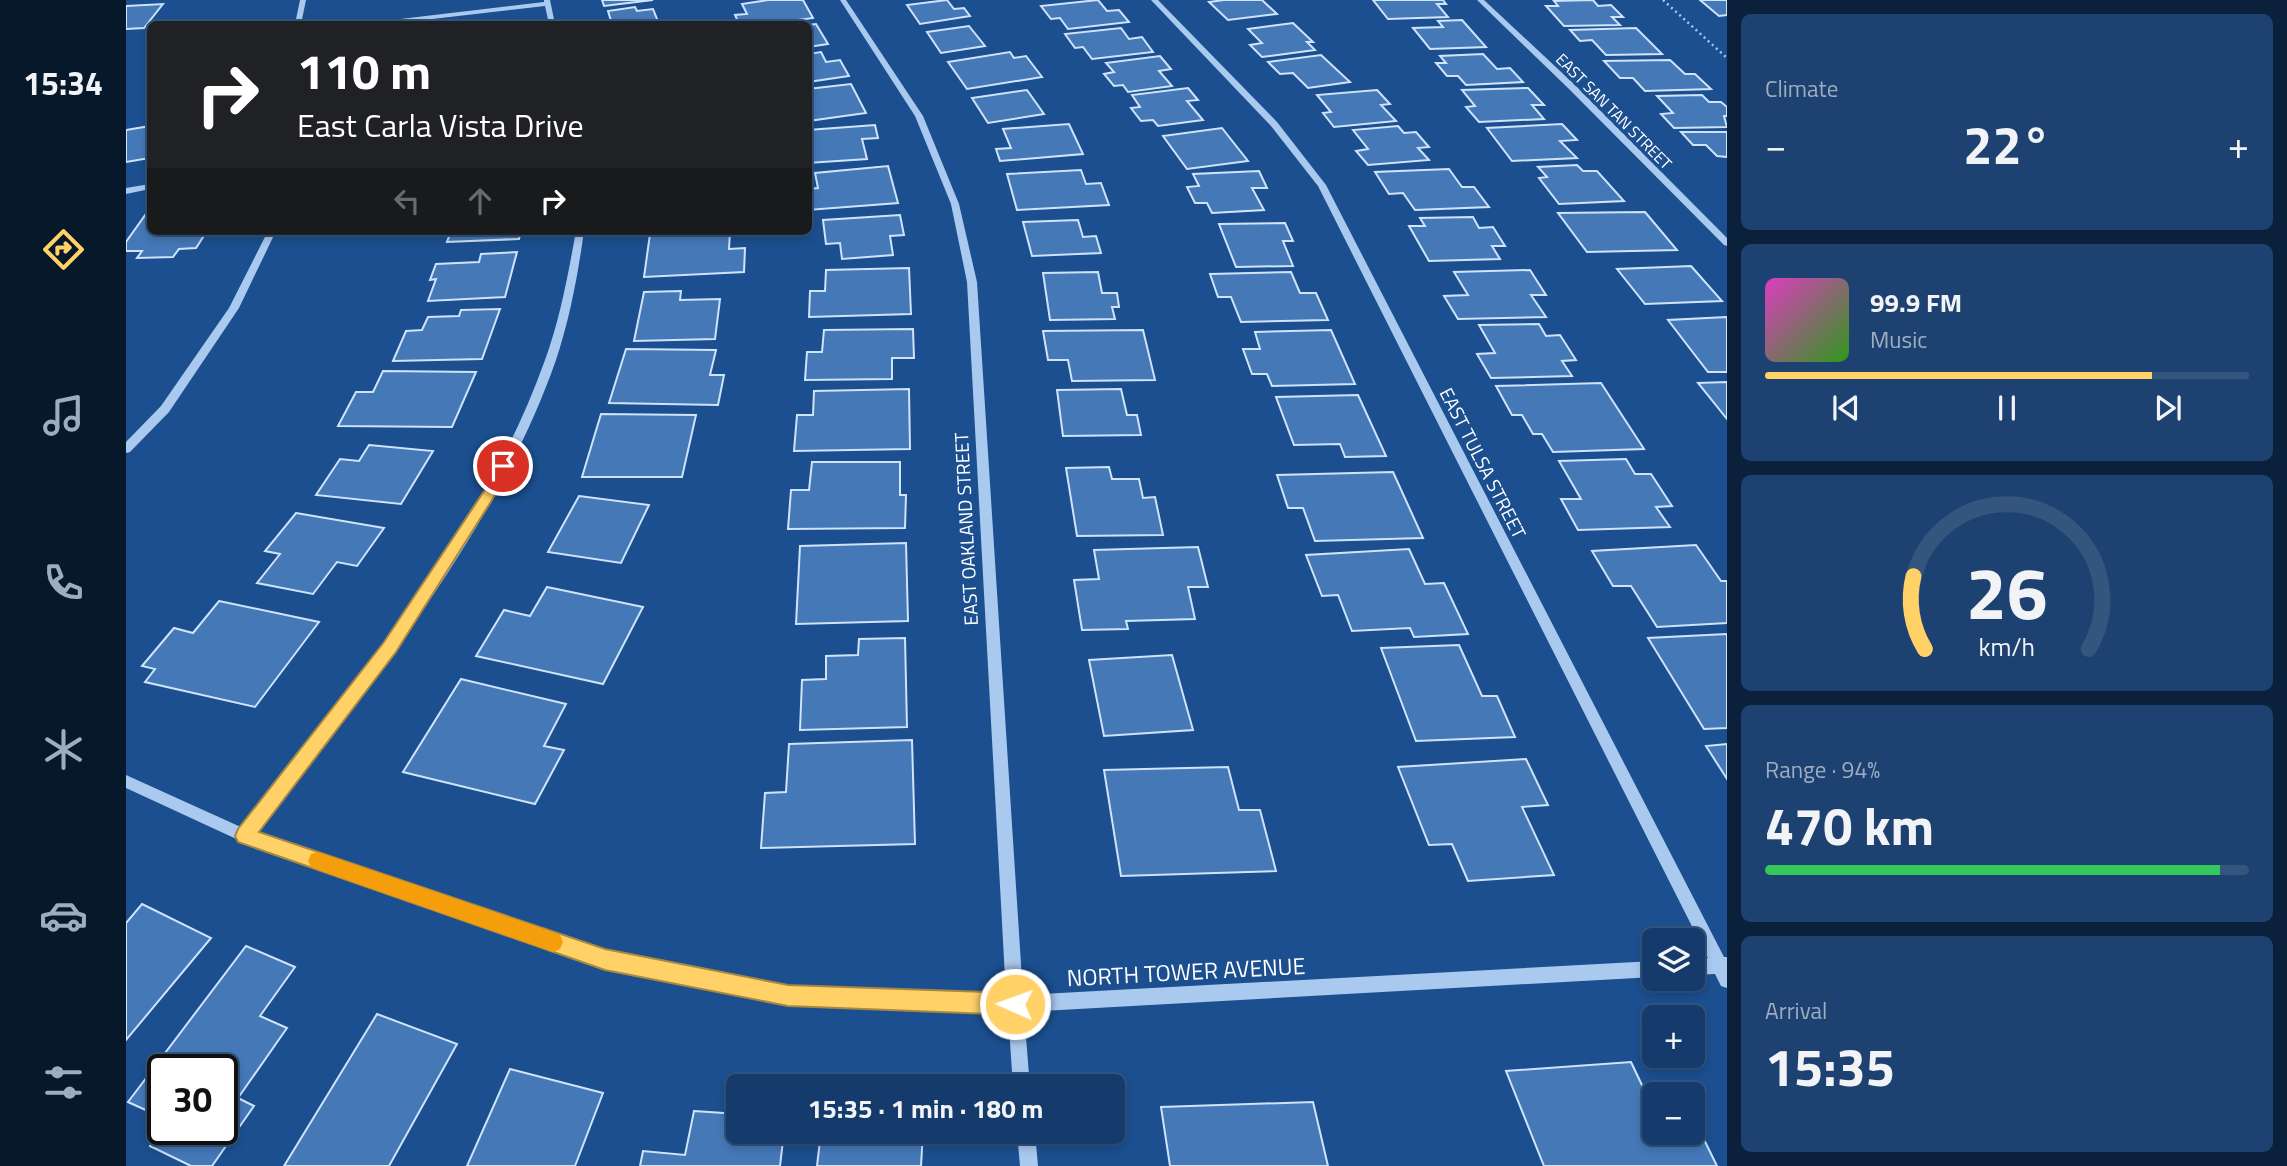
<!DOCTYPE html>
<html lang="en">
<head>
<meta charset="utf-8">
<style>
  :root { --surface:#143b6b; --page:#1d4271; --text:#f1f3f6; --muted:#9dadc1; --line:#33557e; --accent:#ffd166 }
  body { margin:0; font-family:"Titillium Web",sans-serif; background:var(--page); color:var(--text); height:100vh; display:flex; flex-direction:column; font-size:26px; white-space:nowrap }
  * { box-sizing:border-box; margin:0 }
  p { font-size:23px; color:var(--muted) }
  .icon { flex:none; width:38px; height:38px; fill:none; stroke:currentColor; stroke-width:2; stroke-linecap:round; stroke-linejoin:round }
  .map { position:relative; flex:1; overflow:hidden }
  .panel { display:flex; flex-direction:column; gap:14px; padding:14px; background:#0b203b; width:560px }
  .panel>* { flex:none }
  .banner { position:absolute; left:21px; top:21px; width:665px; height:214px; border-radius:10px; box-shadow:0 4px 10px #0003,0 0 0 2px var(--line); background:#202124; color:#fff; overflow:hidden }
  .fabs { position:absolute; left:1516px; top:928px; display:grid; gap:14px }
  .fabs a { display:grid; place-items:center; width:63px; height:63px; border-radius:10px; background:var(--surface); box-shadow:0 4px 10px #0003,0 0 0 2px var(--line); font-size:35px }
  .speed { position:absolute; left:21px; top:1054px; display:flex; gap:14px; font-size:35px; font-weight:700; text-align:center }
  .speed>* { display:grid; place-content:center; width:91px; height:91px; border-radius:50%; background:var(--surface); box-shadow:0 4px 10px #0003,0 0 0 2px var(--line); line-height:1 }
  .speed .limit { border:4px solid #111; border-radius:10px; background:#fff; color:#111 }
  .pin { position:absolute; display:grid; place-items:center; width:60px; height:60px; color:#fff; margin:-30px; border:4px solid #fff; border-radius:50%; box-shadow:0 2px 7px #0007 }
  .me { position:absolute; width:77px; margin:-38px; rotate:272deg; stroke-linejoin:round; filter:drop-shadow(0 0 5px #0008) }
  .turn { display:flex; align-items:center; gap:24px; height:147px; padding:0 35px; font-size:32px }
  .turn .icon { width:91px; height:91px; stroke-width:2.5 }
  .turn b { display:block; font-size:49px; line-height:60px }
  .lanes { display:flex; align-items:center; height:66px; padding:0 35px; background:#0003; justify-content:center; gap:35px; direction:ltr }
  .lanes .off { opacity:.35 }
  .big { font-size:52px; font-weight:700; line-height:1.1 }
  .panel .tile { flex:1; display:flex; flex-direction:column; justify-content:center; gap:10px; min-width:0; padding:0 24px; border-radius:10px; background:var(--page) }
  .panel .dial { align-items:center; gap:0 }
  .dial svg { height:182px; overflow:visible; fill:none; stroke:var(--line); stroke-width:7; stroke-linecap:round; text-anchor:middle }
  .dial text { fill:var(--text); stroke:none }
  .song { display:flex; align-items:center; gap:21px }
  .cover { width:84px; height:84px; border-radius:10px; background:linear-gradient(135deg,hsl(310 70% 55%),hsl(110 70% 35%)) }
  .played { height:7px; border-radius:4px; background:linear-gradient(90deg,var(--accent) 80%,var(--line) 80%) }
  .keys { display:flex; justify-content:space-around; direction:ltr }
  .heat { display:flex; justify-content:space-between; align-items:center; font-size:38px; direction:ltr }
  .charge { height:10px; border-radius:5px; background:linear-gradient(90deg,#34c759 94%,var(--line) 0) }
  .trip { position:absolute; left:600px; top:1074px; width:399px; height:70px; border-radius:10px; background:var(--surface); box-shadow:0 4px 10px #0003,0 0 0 2px var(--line); font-weight:700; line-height:70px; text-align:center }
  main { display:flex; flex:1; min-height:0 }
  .tab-bar { display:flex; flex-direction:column; width:126px; justify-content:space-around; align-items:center; background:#08182b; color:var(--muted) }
  .tab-bar .icon { width:49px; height:49px }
  .tab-bar .active { color:var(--accent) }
  .tab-bar b { font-size:32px; color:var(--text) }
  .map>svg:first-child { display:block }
  .building { fill:#4478b7; stroke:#cfe3fa; stroke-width:2 }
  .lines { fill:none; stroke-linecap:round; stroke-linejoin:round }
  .path { stroke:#a9c9ee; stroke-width:2.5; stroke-dasharray:2 3.5; stroke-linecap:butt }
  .minor { fill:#a9c9ee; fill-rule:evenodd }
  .route { fill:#ffd166; stroke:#a68842; stroke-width:2 }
  .slow { fill:#f59e0b }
  .labels { text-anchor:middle; stroke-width:7; stroke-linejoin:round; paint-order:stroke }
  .far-street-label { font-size:16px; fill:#fff; stroke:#1b4f8f }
  .street-label { font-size:19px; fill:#fff; stroke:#1b4f8f }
  .near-street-label { font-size:23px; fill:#fff; stroke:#1b4f8f }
</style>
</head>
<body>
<main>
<nav class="tab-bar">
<b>15:34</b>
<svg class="icon active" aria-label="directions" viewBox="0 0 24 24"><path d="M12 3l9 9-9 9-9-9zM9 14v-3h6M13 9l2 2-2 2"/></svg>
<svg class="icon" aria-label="music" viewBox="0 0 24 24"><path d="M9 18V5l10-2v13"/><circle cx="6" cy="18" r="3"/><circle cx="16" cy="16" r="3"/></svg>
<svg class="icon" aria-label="phone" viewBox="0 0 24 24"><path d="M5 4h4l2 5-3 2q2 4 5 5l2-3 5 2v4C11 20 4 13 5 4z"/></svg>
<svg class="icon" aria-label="climate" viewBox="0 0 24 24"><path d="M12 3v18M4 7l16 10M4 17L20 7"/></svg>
<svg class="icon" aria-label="car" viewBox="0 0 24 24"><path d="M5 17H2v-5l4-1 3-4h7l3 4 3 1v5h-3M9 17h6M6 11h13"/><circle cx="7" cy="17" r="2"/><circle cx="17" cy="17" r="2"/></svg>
<svg class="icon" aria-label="filters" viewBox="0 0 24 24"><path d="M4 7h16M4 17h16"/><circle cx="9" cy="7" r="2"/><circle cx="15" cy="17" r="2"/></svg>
</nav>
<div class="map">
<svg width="1601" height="1166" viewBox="0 0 1601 1166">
  <rect width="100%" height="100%" fill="#1b4f8f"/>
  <g class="building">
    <path d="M476,0H527L478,6Z"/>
    <path d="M642,0H677L687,18L642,24H613L609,15L621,14L616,4Z"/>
    <path d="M821,0L828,9L838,8L844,16L794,24L781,5Z"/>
    <path d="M972,0L981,11L993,10L1003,22L942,29L934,18L925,19L915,6Z"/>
    <path d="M1098,0H1136L1151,14L1102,20L1083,2Z"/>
    <path d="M1247,0H1317L1320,4H1311L1322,17L1262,19Z"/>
    <path d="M1467,0L1472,6L1485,5L1497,17H1486L1494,25L1438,26L1420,6H1432L1428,1Z"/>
    <path d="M1574,0H1601V15L1593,16Z"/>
    <path d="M37,4L18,28L0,29V6Z"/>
    <path d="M509,7L511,11L527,9L533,24H486L482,11Z"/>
    <path d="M1336,20L1360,47L1304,49L1287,28L1317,27L1312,21Z"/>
    <path d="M1167,23L1187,42H1181L1189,50L1136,57L1124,45L1136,43L1122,29Z"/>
    <path d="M690,24L702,44L682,47V25Z"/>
    <path d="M843,26L859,46L815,53L801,32Z"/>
    <path d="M995,28L1003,39L1016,37L1027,52L966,59L957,47L949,48L939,34Z"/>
    <path d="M1510,28L1536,54L1480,55L1466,40L1454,41L1444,30Z"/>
    <path d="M695,52L700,62L714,60L723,76L682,82V54Z"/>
    <path d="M884,52L888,58L900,56L916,77L841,89L822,62Z"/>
    <path d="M1357,54L1371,69L1384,68L1397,82L1340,85L1332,76H1321L1310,63H1320L1314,56Z"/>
    <path d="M1195,55L1224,82L1182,88L1167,73L1154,74L1142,62Z"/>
    <path d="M1034,56L1045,69L1033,71L1046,86L1002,92L997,85L988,86L978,74L988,72L980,63Z"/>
    <path d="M1544,60L1559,74H1569L1585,89L1519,91L1507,78H1494L1478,61Z"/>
    <path d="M725,84L740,113L682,121V89Z"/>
    <path d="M1062,88L1072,100L1061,101L1077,120L1032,126L1027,120L1015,121L1005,108L1014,107L1006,95Z"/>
    <path d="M1402,88L1418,105H1406L1418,119L1353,122L1340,107L1349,106L1336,90Z"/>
    <path d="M901,90L918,114L862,123L846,98Z"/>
    <path d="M1251,90L1264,104L1255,105L1270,121L1208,127L1197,113L1205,112L1191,95Z"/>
    <path d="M1576,95L1583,102H1595L1601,107V116H1598L1601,127L1548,128L1535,114L1547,113L1531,96Z"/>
    <path d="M943,124L957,154L874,161L870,149L885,148L877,129Z"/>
    <path d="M1436,124L1451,140L1434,141L1451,158L1386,161L1361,128Z"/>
    <path d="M749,125L752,138L736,139L741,159L682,163V130Z"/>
    <path d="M24,126V158L0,162V130Z"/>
    <path d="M1272,126L1278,133L1290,132L1303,147L1292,148L1303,160L1242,165L1230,151L1242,149L1227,130Z"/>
    <path d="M1096,128L1122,161L1061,169L1037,136Z"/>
    <path d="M1555,132H1601V157L1591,156L1580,145H1567Z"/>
    <path d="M1451,165L1457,171H1471L1498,201L1433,204L1413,178L1421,177L1412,167Z"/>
    <path d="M762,166L772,203L682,210V189L692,188L689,173Z"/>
    <path d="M1323,169L1336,187H1348L1363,207L1289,210L1277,193L1263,194L1249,172Z"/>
    <path d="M955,170L960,184L975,183L983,205L891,210L881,174Z"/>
    <path d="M1133,171L1141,188H1126L1138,210L1086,213L1081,203H1069L1061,187L1073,186L1067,174Z"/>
    <path d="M22,211H24V231H81L70,248L53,249L47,257L11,258L16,251H0V242Z"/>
    <path d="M1519,212L1551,250L1461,252L1432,213Z"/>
    <path d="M774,215L778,235L764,236L767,255L716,259L714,243L700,244L697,220Z"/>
    <path d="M1347,217L1353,228L1367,227L1379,246H1366L1374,259L1303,261L1283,226H1299L1294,218Z"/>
    <path d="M952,220L957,237L970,236L975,253L906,256L897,222Z"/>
    <path d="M1159,223L1167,241H1157L1167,266L1110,267L1093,224Z"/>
    <path d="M325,231H395L393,239L321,242Z"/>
    <path d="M604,231L603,249L619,248L618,272L518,277L524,234Z"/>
    <path d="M391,252L379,297L302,301L310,279L304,280L310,264L353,262L355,254Z"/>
    <path d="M1565,266L1596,301L1519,304L1491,269Z"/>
    <path d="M783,268L785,314L683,317L684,291H699L700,270Z"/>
    <path d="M1404,270L1420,295H1405L1420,317L1332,319L1318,296L1342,295L1328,272Z"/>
    <path d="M972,272L976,293H991L993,307H986L989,319L924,320L917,273Z"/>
    <path d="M1165,272L1174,293H1190L1202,320L1115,322L1105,297H1092L1084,274Z"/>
    <path d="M555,291L554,300L594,299L589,339L508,341L518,292Z"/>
    <path d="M374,309L356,359L267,361L280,331L296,330L302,317L333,316L335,310Z"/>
    <path d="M1601,317V372H1582L1542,320Z"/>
    <path d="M1413,324L1420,336L1434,335L1450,360L1436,361L1446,376L1365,378L1351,354L1369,353L1353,325Z"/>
    <path d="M787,329L788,358H766V379L679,380L681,352H696L698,330Z"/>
    <path d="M1017,330L1029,380L946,381L942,360H922L917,331Z"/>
    <path d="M1205,330L1229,384L1146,386L1141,374H1126L1117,349H1134L1129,332Z"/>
    <path d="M500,349L590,350L584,375H598L592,405L483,403Z"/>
    <path d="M257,371L350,372L326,427L212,426L230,392H247Z"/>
    <path d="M1601,382V419L1572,383Z"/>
    <path d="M1475,383L1518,449L1427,452L1416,434H1407L1396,415H1386L1370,386Z"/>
    <path d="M783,389L784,449L668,451L671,415H687L688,391Z"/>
    <path d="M995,389L1001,415H1011L1015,435L937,436L931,390Z"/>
    <path d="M1232,395L1260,456L1219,457L1214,444L1168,445L1150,397Z"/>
    <path d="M475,414L570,415L556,477H456Z"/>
    <path d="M243,445L307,451L275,504L190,495L214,459L233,461Z"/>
    <path d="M1500,459L1509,474H1525L1546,506L1530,507L1544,527L1452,530L1435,499H1455L1433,461Z"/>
    <path d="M686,462H774V495H780L779,528L662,529L665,490H683Z"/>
    <path d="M983,467L986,479H1013L1017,498L1029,497L1037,535L951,536L940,468Z"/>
    <path d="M1267,472L1297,538L1189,541L1177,508H1162L1151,475Z"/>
    <path d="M453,496L523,505L495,563L422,552Z"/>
    <path d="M170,513L258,528L231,566L211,562L187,594L131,583L154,554L139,551Z"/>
    <path d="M780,543L782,621L670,624L674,546Z"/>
    <path d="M1570,545L1595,581H1601V623L1531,627L1505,586H1487L1466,551Z"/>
    <path d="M1072,547L1082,587H1062L1069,619L1000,621L1002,629L956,630L948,580L973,579L968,550Z"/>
    <path d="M1283,549L1299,584L1318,583L1342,634L1288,637L1284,628L1226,631L1212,595L1196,596L1180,555Z"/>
    <path d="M421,587L517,607L477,684L350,656L378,610L404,616Z"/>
    <path d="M93,601L193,622L129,707L19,682L29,669L16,666L48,628L67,633Z"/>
    <path d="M1601,634V728L1578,729L1522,638Z"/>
    <path d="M779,638L781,727L674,730L676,680L700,679V656L732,655L733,639Z"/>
    <path d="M1333,645L1356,696H1371L1389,737L1290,741L1255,648Z"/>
    <path d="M1046,655L1067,730L978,736L963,660Z"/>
    <path d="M335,679L440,704L418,746L438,750L409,804L277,772Z"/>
    <path d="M786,740L789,844L635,848L639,793L660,792L663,744Z"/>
    <path d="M1601,744V779L1580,746Z"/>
    <path d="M1400,759L1422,805L1396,807L1428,875L1342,881L1326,844L1303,845L1272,767Z"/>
    <path d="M1102,767L1113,810H1134L1150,871L995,876L978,770Z"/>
    <path d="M16,904L85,938L0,1040V923Z"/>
    <path d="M120,946L169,967L134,1016L161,1028L112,1098L128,1106L86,1166H65L24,1146L37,1127L96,1129V1069H37V1118L2,1102Z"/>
    <path d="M251,1014L331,1044L263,1166H158Z"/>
    <path d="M1505,1062L1524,1102L1528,1101V1132H1566V1115L1591,1166H1418L1380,1071Z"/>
    <path d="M384,1069L477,1093L449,1166H341Z"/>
    <path d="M1187,1102L1202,1166H1044L1035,1107Z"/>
    <path d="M568,1111L612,1114V1132H658L654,1166H514L517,1151L559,1155Z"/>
    <path d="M695,1132H797L795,1166H691Z"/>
  </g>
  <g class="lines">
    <path class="path" d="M1537,0L1601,58"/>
    <g class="minor">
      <path d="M174,0H180L175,24H169Z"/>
      <path d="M418,0H424L429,24H423L419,6L263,24H246L249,22L418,2Z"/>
      <path d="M714,0H720L797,116L833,204L851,282L897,995L1528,961V977L898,1012L904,1087H887L882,1012L662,1004L479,968L119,843L0,788V775L117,828C229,684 357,534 419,360C434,319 442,275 450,231H458C452,274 444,318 430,360C370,532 240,690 130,833L479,952L662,988L880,996L841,282L825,204L789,116Z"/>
      <path d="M1025,0H1032L1151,122L1200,185L1598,957H1601V988L1595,986L1589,974L1566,975V959L1582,958L1192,186L1145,126Z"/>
      <path d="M1351,0H1358L1448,84L1601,238V246L1598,245L1442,88Z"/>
      <path d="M24,184V189L0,194V188Z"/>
      <path d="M142,231H150L113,308L43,412L4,452L0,453V442L35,406L103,308Z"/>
      <path d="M891,1132H909L912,1166H894Z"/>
    </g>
  </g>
  <path class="route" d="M377,461L384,466L373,489L270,652L133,832L479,949L662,985L889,993L896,997L900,1004L896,1011L889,1015L662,1006L479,970L112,842L109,836L112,829L258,642L360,488L372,463Z"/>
  <path class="slow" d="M192,852L427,932L434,935L437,942L434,949L427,952L192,870L185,867L182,861L185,854Z"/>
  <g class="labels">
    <g class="far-street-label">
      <text transform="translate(1488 111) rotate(45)" y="6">EAST SAN TAN STREET</text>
    </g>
    <g class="street-label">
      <text transform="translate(1357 463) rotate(63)" y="7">EAST TULSA STREET</text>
      <text transform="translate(840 529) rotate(-93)" y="7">EAST OAKLAND STREET</text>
    </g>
    <g class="near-street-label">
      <text transform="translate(1060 972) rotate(-3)" y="8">NORTH TOWER AVENUE</text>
    </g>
  </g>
</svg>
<div class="fabs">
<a><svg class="icon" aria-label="layers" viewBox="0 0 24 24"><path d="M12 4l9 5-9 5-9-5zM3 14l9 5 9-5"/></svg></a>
<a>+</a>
<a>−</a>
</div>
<div class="speed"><div class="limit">30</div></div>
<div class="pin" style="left:377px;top:466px;background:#d93025"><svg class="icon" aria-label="arrive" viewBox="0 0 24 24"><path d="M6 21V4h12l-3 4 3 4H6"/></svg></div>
<svg class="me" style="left:889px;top:1004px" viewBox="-20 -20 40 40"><circle r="17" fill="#ffd166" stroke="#fff" stroke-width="3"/><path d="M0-11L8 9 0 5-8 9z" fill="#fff"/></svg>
<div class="trip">15:35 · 1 min · 180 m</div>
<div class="banner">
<div class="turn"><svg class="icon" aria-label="right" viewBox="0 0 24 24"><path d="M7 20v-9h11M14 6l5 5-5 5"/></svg><div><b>110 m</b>East Carla Vista Drive</div></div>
<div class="lanes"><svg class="icon off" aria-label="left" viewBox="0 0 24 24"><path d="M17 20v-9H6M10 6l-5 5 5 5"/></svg><svg class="icon off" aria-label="ahead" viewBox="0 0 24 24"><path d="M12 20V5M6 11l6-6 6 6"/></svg><svg class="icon" aria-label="right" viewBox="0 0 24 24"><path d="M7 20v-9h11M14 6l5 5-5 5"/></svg></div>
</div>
</div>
<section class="panel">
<div class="tile"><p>Climate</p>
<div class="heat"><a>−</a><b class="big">22°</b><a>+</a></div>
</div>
<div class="tile">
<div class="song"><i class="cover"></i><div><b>99.9 FM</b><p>Music</p></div></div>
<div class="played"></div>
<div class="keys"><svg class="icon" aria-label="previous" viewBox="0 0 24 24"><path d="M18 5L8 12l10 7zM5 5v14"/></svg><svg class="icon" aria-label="pause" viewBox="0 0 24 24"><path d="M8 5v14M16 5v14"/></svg><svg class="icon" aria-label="next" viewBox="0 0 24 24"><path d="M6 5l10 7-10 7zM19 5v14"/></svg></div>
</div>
<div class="tile dial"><svg viewBox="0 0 100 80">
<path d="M14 69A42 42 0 1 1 86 69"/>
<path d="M14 69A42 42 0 0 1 9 37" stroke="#ffd166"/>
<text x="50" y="56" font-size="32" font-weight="700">26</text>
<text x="50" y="72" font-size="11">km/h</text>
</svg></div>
<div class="tile"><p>Range · 94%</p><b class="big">470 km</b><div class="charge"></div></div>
<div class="tile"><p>Arrival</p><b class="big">15:35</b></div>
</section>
</main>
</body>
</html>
